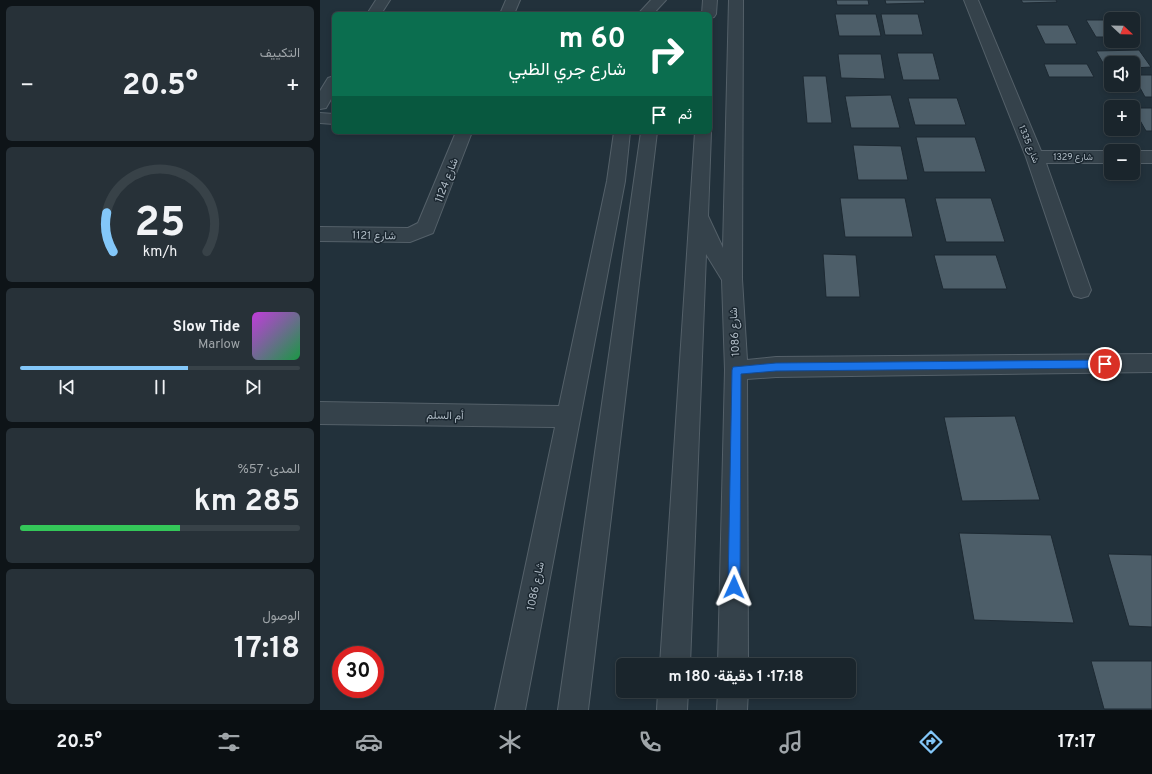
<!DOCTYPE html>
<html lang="ar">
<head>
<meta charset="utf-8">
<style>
  :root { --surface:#1a252c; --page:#273138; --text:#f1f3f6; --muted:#9fa5a9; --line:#384248; --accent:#83c7f9 }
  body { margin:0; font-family:Overpass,Vazirmatn,sans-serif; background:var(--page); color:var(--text); direction:rtl; height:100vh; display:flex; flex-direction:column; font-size:15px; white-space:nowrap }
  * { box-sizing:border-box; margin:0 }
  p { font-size:13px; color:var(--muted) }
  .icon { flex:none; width:22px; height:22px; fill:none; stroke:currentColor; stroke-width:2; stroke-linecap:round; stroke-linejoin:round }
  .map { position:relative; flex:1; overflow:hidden; direction:ltr }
  .sheet { display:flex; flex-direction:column; gap:6px; padding:6px; background:#0e1418; width:320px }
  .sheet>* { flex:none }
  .banner { position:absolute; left:12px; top:12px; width:380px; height:122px; border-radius:6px; box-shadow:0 2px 6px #0003,0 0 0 1px var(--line); direction:rtl; background:#0b6e4f; color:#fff; overflow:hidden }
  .needle { width:26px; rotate:112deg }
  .tools { position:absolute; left:784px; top:12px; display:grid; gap:8px }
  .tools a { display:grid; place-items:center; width:36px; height:36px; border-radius:6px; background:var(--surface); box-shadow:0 2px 6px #0003,0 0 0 1px var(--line); font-size:20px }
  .speed { position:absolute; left:12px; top:646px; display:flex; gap:8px; font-size:20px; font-weight:700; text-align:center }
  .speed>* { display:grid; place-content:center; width:52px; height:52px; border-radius:50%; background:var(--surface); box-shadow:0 2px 6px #0003,0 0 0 1px var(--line); line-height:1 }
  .speed .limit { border:6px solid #d22; background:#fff; color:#111 }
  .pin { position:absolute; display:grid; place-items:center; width:34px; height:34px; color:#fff; margin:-17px; border:2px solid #fff; border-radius:50%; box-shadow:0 1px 4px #0007 }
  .me { position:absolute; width:44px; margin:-22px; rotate:1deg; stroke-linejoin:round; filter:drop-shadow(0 0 3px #0008) }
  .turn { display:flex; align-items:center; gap:14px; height:84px; padding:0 20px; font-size:18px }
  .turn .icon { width:52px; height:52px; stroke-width:2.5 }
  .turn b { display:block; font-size:28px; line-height:34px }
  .then { display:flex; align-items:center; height:38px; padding:0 20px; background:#0003; gap:8px; font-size:15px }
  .big { font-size:30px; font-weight:700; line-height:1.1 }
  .sheet .tile { flex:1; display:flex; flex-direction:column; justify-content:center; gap:6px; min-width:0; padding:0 14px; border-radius:6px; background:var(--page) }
  .sheet .dial { align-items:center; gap:0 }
  .dial svg { height:104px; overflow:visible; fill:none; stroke:var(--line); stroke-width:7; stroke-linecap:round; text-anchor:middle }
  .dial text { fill:var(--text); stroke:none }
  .song { display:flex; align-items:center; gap:12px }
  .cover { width:48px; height:48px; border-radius:6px; background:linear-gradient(135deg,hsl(290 70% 55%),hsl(140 70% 35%)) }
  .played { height:4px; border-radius:2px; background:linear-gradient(90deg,var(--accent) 60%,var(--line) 60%) }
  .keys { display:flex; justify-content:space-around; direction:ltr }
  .heat { display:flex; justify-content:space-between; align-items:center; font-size:22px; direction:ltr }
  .charge { height:6px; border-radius:3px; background:linear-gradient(90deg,#34c759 57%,var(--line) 0) }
  .trip { position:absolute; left:296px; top:658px; width:240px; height:40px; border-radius:6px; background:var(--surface); box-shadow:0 2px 6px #0003,0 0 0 1px var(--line); font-weight:700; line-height:40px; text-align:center; direction:rtl }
  .tabs { display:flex; height:64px; justify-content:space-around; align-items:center; background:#0a0f12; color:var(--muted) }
  .tabs .icon { width:28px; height:28px }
  .tabs .active { color:var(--accent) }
  .tabs b { font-size:18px; color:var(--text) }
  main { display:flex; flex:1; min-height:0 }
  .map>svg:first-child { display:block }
  .building { fill:#4d5e69; stroke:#1d2932 }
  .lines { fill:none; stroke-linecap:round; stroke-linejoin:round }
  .minor-casing { stroke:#546069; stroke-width:2 }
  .minor { fill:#35424b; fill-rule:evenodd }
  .route { fill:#1a73e8; stroke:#114b97 }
  .labels { text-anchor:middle; stroke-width:3; stroke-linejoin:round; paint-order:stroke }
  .far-street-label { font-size:9px; fill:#b1bdc7; stroke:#1b2730 }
  .street-label { font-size:11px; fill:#b1bdc7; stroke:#1b2730 }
</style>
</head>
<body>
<main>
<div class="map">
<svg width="832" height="710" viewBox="0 0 832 710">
  <rect width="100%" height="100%" fill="#22313b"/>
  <g class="building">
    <path d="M516,0H548L549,5H517Z"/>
    <path d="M565,0H604L605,3L566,4Z"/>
    <path d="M701,0H736L737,2L703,3Z"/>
    <path d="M515,14H556L561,36H519Z"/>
    <path d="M561,14H598L603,35H565Z"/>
    <path d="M766,20H791V37H776Z"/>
    <path d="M716,25H748L757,44H725Z"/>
    <path d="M819,50L831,67L813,68V63H791V68H786L776,51Z"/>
    <path d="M577,53H613L620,80H583Z"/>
    <path d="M518,54H561L565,79L521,78Z"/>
    <path d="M724,64H767L774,77H729Z"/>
    <path d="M813,75H832V97H825Z"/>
    <path d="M483,76H506L512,123H487Z"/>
    <path d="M571,95L580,128H531L525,96Z"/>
    <path d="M588,98H637L646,125H595Z"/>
    <path d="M813,108H832V131H826Z"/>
    <path d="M596,137H655L666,172H604Z"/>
    <path d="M533,145L581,146L588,180H538Z"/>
    <path d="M520,198H585L593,237H525Z"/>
    <path d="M615,198H671L685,242H626Z"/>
    <path d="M503,254L536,255L540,297H506Z"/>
    <path d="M614,255H676L687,289H623Z"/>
    <path d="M695,416L720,500L642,501L624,417Z"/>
    <path d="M639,533L731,535L754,623L654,620Z"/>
    <path d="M788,554L832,555V627L809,626Z"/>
    <path d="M771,661H832V709H784Z"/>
  </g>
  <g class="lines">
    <g class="minor-casing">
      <g id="minor">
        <path d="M56,0H70L61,14H47Z"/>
        <path d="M186,0H200L194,14H180Z"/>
        <path d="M331,0H346L333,14H318Z"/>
        <path d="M383,0H397L396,14L394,17L390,18V14H382Z"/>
        <path d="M409,0H423L422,279L427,360L456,357L832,354V372L456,377L427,379L428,665H398L405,370L402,280L386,254L370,665H340L375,132H390V130L391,132L388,216L403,248Z"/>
        <path d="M644,0H658L721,151H791V163H726L771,290L768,296L761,298L754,296L751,290L706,157Z"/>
        <path d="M14,76V94L6,108L0,109V91L8,78Z"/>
        <path d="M0,113L14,114V124L0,123Z"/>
        <path d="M136,132H152L113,233L90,242L0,241V227L88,228L98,223Z"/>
        <path d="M294,132H310L305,181L205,710H175L235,427L0,424V402L239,406L287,181Z"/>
        <path d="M321,132H337L268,710H238Z"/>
        <rect x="813" y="151" width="19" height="12"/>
        <path d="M338,691H368L367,710H337Z"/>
        <path d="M398,691H428L427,710H397Z"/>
      </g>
    </g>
    <use href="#minor" class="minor"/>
  </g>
  <path class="route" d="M785,360L788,361L790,364L788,367L785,368L456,371L421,374L420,587L418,591L414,593L410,591L408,587L412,370L413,367L456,363Z"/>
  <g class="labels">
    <g class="far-street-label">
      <text transform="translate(709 144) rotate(68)" y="3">شارع 1335</text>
      <text x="753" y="160">شارع 1329</text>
    </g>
    <g class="street-label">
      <text transform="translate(126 180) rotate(-69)" y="4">شارع 1124</text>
      <text transform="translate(54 235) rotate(1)" y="4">شارع 1121</text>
      <text transform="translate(414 332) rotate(-93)" y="4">شارع 1086</text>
      <text transform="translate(125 415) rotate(1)" y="4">أم السلم</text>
      <text transform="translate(215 586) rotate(-78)" y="4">شارع 1086</text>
    </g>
  </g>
</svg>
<div class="tools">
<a><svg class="needle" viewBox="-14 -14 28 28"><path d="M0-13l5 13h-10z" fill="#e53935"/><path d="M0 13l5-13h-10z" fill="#9fa5a9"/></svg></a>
<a><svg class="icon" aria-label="sound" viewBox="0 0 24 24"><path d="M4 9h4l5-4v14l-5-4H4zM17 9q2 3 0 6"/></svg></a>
<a>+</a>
<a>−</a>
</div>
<div class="speed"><div class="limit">30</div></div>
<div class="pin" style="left:785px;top:364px;background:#d93025"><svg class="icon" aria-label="arrive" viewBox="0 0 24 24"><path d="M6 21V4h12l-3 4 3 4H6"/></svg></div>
<svg class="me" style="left:414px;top:587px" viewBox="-20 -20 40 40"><path d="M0-17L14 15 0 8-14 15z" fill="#1a73e8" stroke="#fff" stroke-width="4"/></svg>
<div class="trip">17:18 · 1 دقيقة · 180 m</div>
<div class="banner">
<div class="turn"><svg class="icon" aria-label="right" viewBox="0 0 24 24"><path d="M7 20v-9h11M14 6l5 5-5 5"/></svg><div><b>60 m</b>شارع جري الظبي</div></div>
<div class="then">ثم<svg class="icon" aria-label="arrive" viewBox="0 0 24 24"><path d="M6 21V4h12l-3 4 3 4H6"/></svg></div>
</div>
</div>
<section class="sheet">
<div class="tile"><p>التكييف</p>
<div class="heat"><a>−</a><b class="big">20.5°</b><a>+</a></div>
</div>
<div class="tile dial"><svg viewBox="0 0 100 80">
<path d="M14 69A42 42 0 1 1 86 69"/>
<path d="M14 69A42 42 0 0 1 9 39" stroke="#83c7f9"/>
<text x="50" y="56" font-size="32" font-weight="700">25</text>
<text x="50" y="72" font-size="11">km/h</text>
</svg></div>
<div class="tile">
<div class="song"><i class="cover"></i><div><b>Slow Tide</b><p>Marlow</p></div></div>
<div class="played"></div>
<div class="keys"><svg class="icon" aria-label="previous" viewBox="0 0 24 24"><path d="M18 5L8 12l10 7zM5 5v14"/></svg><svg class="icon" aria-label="pause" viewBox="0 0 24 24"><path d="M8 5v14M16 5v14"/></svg><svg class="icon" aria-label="next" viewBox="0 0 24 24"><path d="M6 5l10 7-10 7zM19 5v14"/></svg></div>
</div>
<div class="tile"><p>المدى · 57%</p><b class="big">285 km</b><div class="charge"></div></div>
<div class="tile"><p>الوصول</p><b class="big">17:18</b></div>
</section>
</main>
<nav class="tabs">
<b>17:17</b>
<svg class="icon active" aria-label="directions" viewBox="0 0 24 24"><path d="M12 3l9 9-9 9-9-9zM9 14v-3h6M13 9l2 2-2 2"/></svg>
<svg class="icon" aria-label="music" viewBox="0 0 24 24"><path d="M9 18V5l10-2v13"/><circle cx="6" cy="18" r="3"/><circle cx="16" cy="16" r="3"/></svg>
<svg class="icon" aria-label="phone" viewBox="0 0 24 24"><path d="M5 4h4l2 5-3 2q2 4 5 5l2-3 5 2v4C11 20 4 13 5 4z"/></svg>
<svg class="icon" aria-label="climate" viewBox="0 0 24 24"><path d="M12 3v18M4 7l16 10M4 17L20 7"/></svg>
<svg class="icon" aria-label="car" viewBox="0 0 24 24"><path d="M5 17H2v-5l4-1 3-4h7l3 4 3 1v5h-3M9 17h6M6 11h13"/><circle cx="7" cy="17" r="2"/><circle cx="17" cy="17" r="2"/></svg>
<svg class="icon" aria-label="filters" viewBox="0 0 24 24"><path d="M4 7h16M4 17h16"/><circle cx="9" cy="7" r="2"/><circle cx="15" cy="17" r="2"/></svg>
<b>20.5°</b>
</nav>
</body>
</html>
